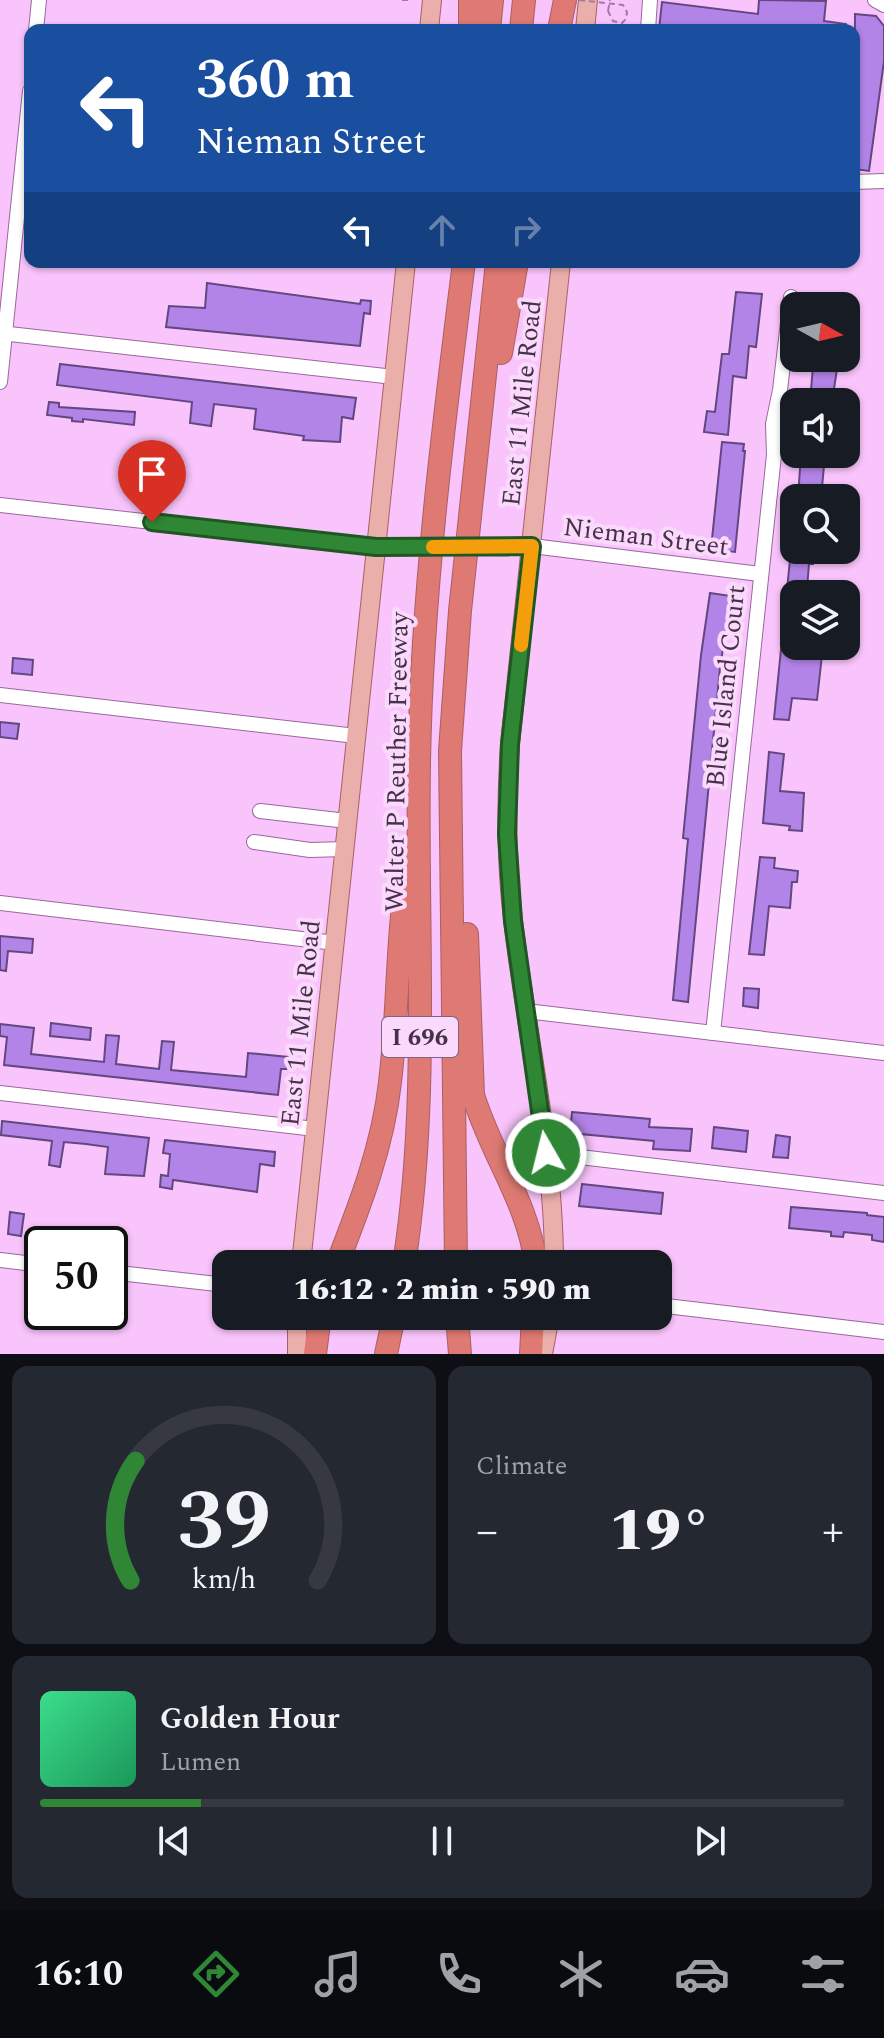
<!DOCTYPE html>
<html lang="en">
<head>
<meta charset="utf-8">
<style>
  :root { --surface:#171b24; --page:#242831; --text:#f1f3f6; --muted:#9ea1a6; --line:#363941; --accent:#2f8635 }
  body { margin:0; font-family:Spectral,serif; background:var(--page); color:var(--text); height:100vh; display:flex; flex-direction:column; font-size:30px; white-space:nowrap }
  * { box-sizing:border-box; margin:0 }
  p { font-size:26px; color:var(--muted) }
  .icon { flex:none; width:44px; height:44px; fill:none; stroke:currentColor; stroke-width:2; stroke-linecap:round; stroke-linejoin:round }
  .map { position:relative; height:1354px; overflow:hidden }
  .side { display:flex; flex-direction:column; gap:12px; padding:12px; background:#0d0f14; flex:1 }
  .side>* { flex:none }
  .guide { position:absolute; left:24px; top:24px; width:836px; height:244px; border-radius:16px; box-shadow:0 2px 6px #0004; background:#1a4fa0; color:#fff; overflow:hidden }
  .needle { width:52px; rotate:98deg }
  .controls { position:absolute; left:780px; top:292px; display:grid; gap:16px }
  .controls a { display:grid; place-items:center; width:80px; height:80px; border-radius:16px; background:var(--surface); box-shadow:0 2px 6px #0004; font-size:40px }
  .speed { position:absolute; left:24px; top:1226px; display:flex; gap:16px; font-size:40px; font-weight:700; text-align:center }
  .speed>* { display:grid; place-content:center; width:104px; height:104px; border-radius:50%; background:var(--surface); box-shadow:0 2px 6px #0004; line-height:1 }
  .speed .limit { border:4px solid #111; border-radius:12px; background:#fff; color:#111 }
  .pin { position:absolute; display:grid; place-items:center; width:68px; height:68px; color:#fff; margin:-82px -34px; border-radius:50% 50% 50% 0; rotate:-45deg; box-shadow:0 0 8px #0007 }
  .pin .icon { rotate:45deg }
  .me { position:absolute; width:88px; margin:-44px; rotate:352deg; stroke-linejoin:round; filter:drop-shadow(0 0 6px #0008) }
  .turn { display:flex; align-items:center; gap:28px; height:168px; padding:0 40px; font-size:36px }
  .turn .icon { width:104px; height:104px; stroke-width:2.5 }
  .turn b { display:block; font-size:56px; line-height:68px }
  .lanes { display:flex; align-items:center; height:76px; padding:0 40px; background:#0003; justify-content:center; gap:40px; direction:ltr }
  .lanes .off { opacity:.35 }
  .big { font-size:60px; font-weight:800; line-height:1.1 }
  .side .tile { flex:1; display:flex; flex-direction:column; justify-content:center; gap:12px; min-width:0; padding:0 28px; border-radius:16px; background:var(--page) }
  .side .dial { align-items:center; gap:0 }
  .dial svg { height:208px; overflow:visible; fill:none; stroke:var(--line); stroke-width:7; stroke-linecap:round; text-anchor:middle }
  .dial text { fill:var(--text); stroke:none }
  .song { display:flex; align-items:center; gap:24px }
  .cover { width:96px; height:96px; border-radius:12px; background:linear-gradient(135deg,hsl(150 70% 55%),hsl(150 70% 35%)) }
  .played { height:8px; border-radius:4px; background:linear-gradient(90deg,var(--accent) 20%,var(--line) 20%) }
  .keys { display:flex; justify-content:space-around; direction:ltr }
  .heat { display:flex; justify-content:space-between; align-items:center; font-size:44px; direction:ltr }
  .side .tiles { flex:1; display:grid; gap:12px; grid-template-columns:1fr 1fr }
  .tile:last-child { grid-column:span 2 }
  .trip { position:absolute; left:212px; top:1250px; width:460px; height:80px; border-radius:16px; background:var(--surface); box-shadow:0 2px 6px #0004; font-weight:800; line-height:80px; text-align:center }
  .menu { display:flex; height:128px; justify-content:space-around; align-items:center; background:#090b0e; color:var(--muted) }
  .menu .icon { width:56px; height:56px }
  .menu .active { color:var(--accent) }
  .menu b { font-size:36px; color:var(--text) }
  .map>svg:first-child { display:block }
  .building { fill:#b384e8; stroke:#624781; stroke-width:2 }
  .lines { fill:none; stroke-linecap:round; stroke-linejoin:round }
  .minor-casing { stroke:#98689c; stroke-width:16 }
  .major-casing { stroke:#a96064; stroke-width:20 }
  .highway-casing { stroke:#a96064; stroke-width:24 }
  .path { stroke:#9f7aa1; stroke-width:2; stroke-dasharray:6 4; stroke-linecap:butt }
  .minor { stroke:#fff; stroke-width:14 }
  .major { stroke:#ebafab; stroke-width:18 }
  .highway { stroke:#de7973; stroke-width:22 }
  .minor-bridge-casing { stroke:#98689c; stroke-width:16; stroke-linecap:butt }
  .path-bridge { stroke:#9f7aa1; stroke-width:2; stroke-dasharray:6 4; stroke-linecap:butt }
  .minor-bridge { stroke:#fff; stroke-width:14 }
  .route-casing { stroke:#1f5722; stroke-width:20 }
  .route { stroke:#2f8635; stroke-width:14 }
  .slow { stroke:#f59e0b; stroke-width:14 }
  .labels { text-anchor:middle; stroke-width:8; stroke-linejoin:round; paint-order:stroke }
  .shield { fill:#fad9fc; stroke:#7c637e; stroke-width:2 }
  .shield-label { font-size:24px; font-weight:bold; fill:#463148 }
  .street-label { font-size:26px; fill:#463148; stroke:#fad9fc }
</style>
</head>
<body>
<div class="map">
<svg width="884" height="1354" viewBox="0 0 884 1354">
  <rect width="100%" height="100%" fill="#f9c4fc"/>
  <g class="building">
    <path d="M759,0L826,1L824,21L846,24V30H659L662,2L758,14Z"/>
    <path d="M855,14L876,16L884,26V61L869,171L854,169Z"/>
    <path d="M207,283L360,304L361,300L371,301L370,314L364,313L360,346L166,327L169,306L205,308Z"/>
    <path d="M736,292L762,294L756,347L749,346L746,378L733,376L728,435L704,432L707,411L715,412L722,354H729Z"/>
    <path d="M60,364L356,398L353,419L342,417L340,442L303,440L304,436L254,429L256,409L214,404L211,426L190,423L192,402L57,385Z"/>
    <path d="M813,366L837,369L832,402H810Z"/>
    <path d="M49,402L59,403V407L135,412L134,425L83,419V422L72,421V418L47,415Z"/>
    <path d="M722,442L744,444L743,451H745L735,552L711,549Z"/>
    <path d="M801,454L825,455L821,498H798Z"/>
    <path d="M791,550H814L813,564H809L807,588L794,587V649L810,650V646H823L817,700L792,698L789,720L774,719Z"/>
    <path d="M710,593L731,596L720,668L688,1002L673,1000L688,839L683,838L701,655Z"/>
    <path d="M13,658L33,660L32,675L12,673Z"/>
    <path d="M0,722L19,724L17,739L0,737Z"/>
    <path d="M769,752L784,754L780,791L804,793L802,831L789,830L790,826L763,823Z"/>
    <path d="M760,857L775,858L774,868L798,871L797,882H792L790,908L769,906L764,955L749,954Z"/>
    <path d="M0,936L33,939L32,953L8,951L6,971L0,970Z"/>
    <path d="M744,988L759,989L758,1008L743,1006Z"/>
    <path d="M51,1023L91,1028L90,1040L50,1036Z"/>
    <path d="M0,1024L34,1028L31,1054L104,1062L106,1035L119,1036L116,1064L159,1069L162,1041L174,1042L171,1070L246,1077L248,1053L288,1057L287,1069H281L278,1095L4,1065L7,1037L0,1036Z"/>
    <path d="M572,1112L650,1119L649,1127L692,1129L690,1151L653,1149L654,1141L570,1133Z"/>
    <path d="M2,1121L149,1138L144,1176L105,1174L108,1147L86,1144L64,1142L60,1167L49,1165L52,1141L1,1135Z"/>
    <path d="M714,1127L748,1131L746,1152L712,1148Z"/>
    <path d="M776,1135L790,1137L788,1158L773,1157Z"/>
    <path d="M165,1140L275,1152L274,1166L260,1164L257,1192L173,1180L172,1189L160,1187L161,1175L168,1176L170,1154L163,1153Z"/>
    <path d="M582,1184L663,1193L661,1214L579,1206Z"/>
    <path d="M791,1207L867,1213V1215L884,1217V1242L872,1240V1235L844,1232L843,1237L831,1236V1232L789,1228Z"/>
    <path d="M10,1212L24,1214L21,1236L8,1234Z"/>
  </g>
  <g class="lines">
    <g class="minor-casing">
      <g id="minor">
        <path d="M875,0L884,5"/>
        <path d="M36,30L39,0"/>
        <path d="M648,30L650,0"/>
        <path d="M854,182L884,181"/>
        <path d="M0,333L394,377"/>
        <path d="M0,382L30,91"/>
        <path d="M0,505L376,547H398"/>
        <path d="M504,546H532L760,574"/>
        <path d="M0,695L356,736"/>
        <path d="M260,811L347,821"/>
        <path d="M254,842L310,850L344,849"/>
        <path d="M0,903L335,943"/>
        <path d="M526,1011L884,1053"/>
        <path d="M713,1033L774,455L773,424L780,390L791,297"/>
        <path d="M0,1093L315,1129"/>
        <path d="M546,1153L884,1193"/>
        <path d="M0,1260L42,1265"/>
        <path d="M110,1272L226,1285"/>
        <path d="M658,1305L884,1332"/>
      </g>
    </g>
    <g class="major-casing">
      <g id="major">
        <path d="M429,30L432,0"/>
        <path d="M585,30L588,0"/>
        <path d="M301,1264L406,262"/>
        <path d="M554,1264C554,1149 526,1034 513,920C506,861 506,803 510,744L561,262"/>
        <path d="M297,1354V1316"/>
        <path d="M543,1354L550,1316"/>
      </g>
    </g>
    <g class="highway-casing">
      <g id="highway">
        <path d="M470,30V0"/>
        <path d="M489,30L492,0"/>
        <path d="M521,30L524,0"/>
        <path d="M559,30L565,0"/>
        <path d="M501,353L517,262"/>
        <path d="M467,934L473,1095C491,1154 528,1202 536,1264"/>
        <path d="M337,1264C360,1205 383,1146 390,1082C399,1008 396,932 410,857"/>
        <path d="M404,1264C430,1098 416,930 419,762C422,595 443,428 464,262"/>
        <path d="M456,1264L450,751L460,611L497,262"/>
        <path d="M457,1316L460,1354"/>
        <path d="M315,1354L320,1316"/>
        <path d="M386,1354L394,1316"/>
        <path d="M531,1354L533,1316"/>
      </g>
    </g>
    <g class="path">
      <path d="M402,0H409"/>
      <path d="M608,11L610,0"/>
      <path d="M642,1316L652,1317"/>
    </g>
    <use href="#minor" class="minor"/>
    <use href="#major" class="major"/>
    <use href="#highway" class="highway"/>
    <g class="minor-bridge-casing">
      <path id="minor-bridge" d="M398,547L504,546"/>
    </g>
    <path class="path-bridge" d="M579,0L623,5L627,12L626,19L622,23L613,21L608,11"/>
    <use href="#minor-bridge" class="minor-bridge"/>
  </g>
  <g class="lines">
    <g class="route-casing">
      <path id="route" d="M152,522L376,547L532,546L510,744L507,834L513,921L546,1153"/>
    </g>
    <use href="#route" class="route"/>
    <path class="slow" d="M433,547L532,546L521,645"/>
  </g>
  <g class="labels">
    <rect class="shield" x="382" y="1017" width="76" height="40" rx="6"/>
    <g class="shield-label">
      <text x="420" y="1045">I 696</text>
    </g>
    <g class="street-label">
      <text transform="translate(521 403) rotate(-84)" y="9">East 11 Mile Road</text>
      <text transform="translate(646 536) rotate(7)" y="9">Nieman Street</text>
      <text transform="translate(725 686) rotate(-84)" y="9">Blue Island Court</text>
      <text transform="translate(396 762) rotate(-89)" y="9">Walter P Reuther Freeway</text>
      <text transform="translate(300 1023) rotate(-84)" y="9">East 11 Mile Road</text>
    </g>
  </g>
</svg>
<div class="controls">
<a><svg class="needle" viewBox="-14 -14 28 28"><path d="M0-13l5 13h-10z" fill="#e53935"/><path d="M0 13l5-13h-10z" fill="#9ea1a6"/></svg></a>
<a><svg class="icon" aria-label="sound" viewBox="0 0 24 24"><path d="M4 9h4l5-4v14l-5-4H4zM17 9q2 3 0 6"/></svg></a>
<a><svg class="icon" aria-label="search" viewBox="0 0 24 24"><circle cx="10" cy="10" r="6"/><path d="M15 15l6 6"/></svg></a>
<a><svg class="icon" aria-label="layers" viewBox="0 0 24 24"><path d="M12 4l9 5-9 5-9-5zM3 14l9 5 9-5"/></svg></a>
</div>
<div class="speed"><div class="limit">50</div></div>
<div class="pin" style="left:152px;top:522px;background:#d93025"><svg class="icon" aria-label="arrive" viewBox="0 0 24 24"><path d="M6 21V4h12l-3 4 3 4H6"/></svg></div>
<svg class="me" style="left:546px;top:1153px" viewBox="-20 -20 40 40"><circle r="17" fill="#2f8635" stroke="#fff" stroke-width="3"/><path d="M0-11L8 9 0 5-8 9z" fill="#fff"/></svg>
<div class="trip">16:12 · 2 min · 590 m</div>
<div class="guide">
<div class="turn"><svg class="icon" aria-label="left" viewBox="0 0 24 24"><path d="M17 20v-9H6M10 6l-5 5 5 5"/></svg><div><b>360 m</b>Nieman Street</div></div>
<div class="lanes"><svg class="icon" aria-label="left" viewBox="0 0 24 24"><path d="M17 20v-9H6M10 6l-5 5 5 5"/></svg><svg class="icon off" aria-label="ahead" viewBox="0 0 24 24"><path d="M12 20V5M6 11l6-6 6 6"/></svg><svg class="icon off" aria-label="right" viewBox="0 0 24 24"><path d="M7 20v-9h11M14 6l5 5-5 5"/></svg></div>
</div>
</div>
<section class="side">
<div class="tiles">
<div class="tile dial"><svg viewBox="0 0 100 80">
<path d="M14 69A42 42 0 1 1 86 69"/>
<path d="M14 69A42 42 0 0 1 16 23" stroke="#2f8635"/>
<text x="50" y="56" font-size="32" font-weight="700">39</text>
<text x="50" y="72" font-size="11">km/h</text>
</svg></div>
<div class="tile"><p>Climate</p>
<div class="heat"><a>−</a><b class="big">19°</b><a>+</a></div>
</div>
<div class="tile">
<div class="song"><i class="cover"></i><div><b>Golden Hour</b><p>Lumen</p></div></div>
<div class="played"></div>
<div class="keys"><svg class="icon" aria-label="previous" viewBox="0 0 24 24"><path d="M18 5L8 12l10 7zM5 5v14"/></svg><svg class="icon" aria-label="pause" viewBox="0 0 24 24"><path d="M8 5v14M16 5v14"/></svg><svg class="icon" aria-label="next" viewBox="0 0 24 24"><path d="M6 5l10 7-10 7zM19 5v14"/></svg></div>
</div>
</div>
</section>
<nav class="menu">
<b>16:10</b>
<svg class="icon active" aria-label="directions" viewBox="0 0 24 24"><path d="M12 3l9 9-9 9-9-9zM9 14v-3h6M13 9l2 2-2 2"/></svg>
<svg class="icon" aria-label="music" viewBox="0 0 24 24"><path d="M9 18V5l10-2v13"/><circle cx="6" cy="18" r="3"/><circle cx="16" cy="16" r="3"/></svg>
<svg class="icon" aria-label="phone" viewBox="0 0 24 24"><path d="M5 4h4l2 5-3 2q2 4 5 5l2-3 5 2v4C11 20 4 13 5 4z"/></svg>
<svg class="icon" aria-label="climate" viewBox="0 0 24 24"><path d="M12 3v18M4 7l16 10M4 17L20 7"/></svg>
<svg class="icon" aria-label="car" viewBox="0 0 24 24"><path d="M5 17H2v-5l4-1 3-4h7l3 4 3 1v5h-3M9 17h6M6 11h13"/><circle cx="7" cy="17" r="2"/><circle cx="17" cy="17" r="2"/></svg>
<svg class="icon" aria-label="filters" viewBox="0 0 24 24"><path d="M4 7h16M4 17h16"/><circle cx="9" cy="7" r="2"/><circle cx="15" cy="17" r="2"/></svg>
</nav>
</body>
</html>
